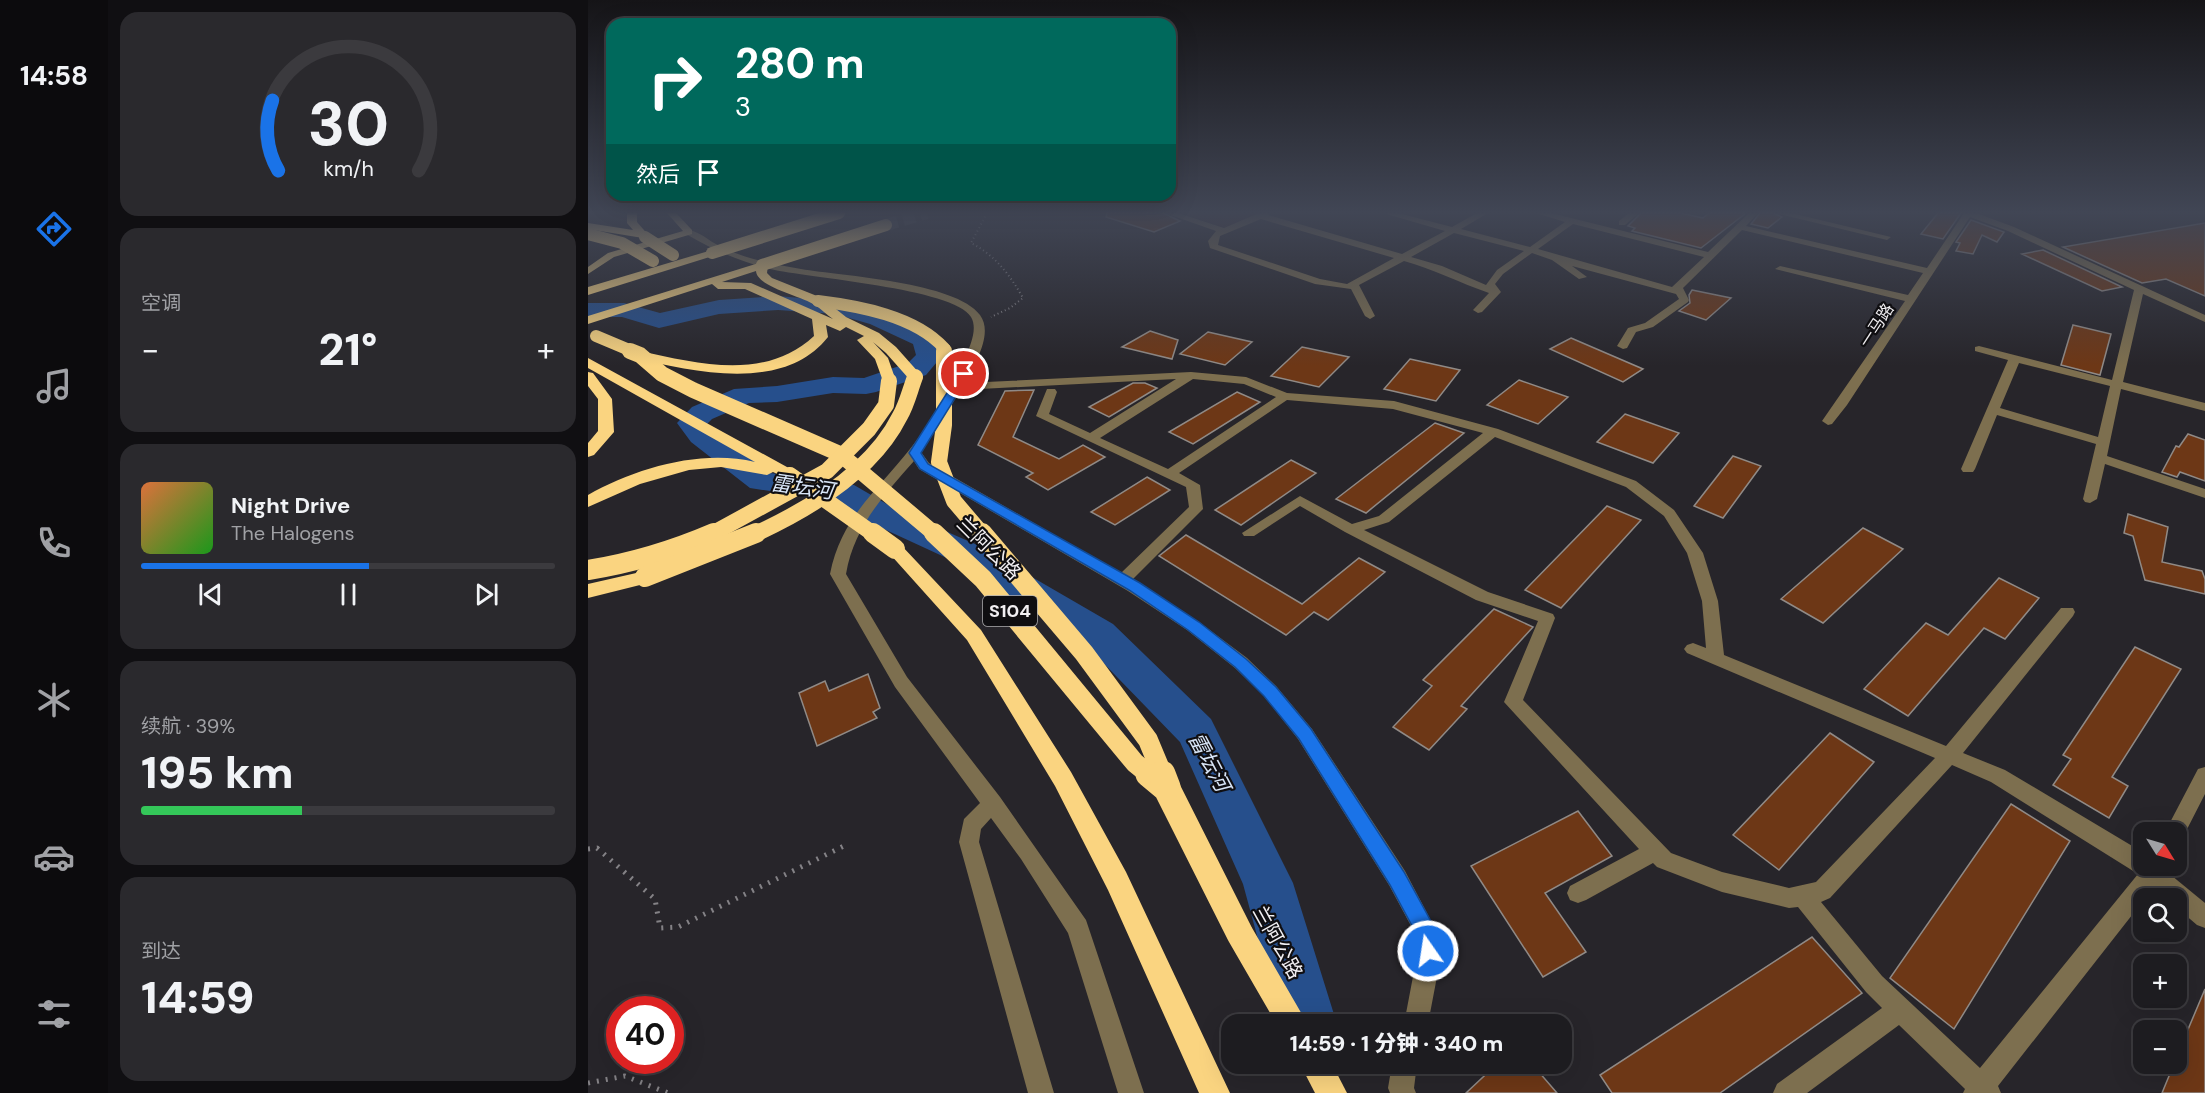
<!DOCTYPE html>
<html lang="zh">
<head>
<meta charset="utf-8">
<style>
  :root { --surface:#1d1c20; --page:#2a292d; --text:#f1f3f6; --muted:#a0a1a5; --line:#3b3a3e; --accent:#1a73e8 }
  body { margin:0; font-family:"DM Sans","Noto Sans SC",sans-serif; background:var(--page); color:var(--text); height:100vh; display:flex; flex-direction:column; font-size:22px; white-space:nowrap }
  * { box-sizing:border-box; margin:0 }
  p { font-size:20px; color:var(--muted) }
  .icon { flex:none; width:33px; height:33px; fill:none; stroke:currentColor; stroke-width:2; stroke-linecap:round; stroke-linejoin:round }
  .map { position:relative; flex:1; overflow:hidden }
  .sheet { display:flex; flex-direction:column; gap:12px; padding:12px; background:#100f12; width:480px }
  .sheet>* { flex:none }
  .top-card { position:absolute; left:18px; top:18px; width:570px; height:183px; border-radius:18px; box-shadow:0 6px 24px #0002,0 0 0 2px var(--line); background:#00695c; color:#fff; overflow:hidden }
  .needle { width:39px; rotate:127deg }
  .buttons { position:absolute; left:1545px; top:822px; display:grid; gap:12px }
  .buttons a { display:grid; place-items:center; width:54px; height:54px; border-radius:12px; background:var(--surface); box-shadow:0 6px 24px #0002,0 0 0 2px var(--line); font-size:30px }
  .speed { position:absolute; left:18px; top:996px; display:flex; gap:12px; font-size:30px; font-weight:700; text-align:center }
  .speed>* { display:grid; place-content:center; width:78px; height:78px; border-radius:50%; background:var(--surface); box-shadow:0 6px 24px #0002,0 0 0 2px var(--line); line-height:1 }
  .speed .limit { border:9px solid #d22; background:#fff; color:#111 }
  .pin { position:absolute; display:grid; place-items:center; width:51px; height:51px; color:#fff; margin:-26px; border:3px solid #fff; border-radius:50%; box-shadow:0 2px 6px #0007 }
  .me { position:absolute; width:66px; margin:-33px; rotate:347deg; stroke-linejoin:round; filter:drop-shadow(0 0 4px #0008) }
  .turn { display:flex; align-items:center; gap:21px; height:126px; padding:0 30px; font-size:27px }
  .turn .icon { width:78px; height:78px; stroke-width:2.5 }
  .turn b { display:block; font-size:42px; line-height:51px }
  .then { display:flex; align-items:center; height:57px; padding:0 30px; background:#0003; gap:12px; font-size:22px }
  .big { font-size:45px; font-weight:800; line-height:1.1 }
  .sheet .widget { flex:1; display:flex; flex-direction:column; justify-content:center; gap:9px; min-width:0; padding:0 21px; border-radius:18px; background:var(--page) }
  .sheet .dial { align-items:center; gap:0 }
  .dial svg { height:156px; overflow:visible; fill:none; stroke:var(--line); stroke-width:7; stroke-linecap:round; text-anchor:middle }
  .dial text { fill:var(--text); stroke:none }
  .song { display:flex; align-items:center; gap:18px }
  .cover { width:72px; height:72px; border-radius:9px; background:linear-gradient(135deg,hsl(20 70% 55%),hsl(120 70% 35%)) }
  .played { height:6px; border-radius:3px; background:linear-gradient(90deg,var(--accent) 55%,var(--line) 55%) }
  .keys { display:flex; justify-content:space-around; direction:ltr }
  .heat { display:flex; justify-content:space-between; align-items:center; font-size:33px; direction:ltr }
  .charge { height:9px; border-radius:4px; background:linear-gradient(90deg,#34c759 39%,var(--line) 0) }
  .trip { position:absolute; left:633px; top:1014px; width:351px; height:60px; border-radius:18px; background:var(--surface); box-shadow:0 6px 24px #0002,0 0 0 2px var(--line); font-weight:800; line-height:60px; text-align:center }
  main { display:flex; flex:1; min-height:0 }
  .menu { display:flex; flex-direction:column; width:108px; justify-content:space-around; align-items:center; background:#0c0b0d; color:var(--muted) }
  .menu .icon { width:42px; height:42px }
  .menu .on { color:var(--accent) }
  .menu b { font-size:27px; color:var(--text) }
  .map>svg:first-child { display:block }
  .education { fill:#3b272b }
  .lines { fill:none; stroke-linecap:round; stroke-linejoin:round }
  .river { fill:#264f8c; fill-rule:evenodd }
  .building { fill:#6d3716; stroke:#908a86; stroke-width:1.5 }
  .highway-tunnel { stroke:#454348; stroke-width:12; stroke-dasharray:12 6; stroke-linecap:butt }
  .path-far1 { stroke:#848286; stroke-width:2; stroke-dasharray:1 3; stroke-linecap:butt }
  .path { stroke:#848286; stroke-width:5; stroke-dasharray:2 7; stroke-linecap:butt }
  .minor { fill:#7d6f4f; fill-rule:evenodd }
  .major { fill:#d6b873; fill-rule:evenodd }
  .highway { fill:#fad480; fill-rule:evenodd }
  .highway-bridge-far3 { stroke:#fad480; stroke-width:12 }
  .highway-bridge-far2 { stroke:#fad480; stroke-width:16 }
  .highway-bridge-far1 { stroke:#fad480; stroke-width:20 }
  .highway-bridge { stroke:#fad480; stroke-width:27 }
  .route { fill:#1a73e8; stroke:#114b97; stroke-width:1.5 }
  .labels { text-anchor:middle; stroke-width:4.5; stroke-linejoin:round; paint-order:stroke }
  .far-street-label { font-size:16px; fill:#f1eff2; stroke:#0f0e11 }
  .shield { fill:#0f0e11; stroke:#adacae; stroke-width:1.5 }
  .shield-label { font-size:18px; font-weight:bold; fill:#f1eff2 }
  .street-label { font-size:20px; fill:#f1eff2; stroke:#0f0e11 }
  .water-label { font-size:21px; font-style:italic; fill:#d8e5f7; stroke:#0f0e11 }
</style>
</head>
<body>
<main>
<nav class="menu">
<b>14:58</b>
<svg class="icon on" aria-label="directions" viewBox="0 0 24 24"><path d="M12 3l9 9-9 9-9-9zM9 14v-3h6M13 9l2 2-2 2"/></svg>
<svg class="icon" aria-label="music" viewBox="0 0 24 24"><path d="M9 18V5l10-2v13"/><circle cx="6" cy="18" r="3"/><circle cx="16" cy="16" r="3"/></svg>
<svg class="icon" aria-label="phone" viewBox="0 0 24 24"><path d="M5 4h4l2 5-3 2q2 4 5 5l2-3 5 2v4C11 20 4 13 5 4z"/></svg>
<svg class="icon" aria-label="climate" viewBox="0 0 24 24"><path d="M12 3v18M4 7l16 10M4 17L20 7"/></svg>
<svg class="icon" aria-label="car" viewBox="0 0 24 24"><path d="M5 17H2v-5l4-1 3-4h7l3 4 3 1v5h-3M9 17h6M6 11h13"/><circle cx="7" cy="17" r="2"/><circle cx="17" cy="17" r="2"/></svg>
<svg class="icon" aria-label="filters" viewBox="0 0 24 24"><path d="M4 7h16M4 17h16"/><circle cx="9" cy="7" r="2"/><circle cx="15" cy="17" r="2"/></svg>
</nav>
<section class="sheet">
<div class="widget dial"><svg viewBox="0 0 100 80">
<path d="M14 69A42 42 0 1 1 86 69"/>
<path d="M14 69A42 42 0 0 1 11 33" stroke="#1a73e8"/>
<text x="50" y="56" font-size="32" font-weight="700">30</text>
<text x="50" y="72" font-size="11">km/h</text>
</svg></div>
<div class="widget"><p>空调</p>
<div class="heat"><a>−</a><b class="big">21°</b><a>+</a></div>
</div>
<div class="widget">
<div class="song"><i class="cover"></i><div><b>Night Drive</b><p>The Halogens</p></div></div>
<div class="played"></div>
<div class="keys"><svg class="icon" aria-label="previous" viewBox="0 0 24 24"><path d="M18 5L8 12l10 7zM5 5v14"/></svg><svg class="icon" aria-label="pause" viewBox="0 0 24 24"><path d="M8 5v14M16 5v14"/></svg><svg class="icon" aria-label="next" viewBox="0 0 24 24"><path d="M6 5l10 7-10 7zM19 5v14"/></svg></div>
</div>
<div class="widget"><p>续航 · 39%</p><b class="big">195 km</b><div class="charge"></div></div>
<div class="widget"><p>到达</p><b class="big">14:59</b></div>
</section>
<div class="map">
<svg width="1617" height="1093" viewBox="0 0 1617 1093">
  <rect width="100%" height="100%" fill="#27252a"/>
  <path class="education" d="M593,213H673L637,228Z"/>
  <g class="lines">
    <path class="river" d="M190,296L257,302L300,314L345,335L354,356L338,375L288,392L278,394L245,393L189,402L161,403L124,419L119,424L182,473L266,485L309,510L387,544L525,624L623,719L705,883L749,1024H693L655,884L592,742L497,644L363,560L285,524L246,501L162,488L103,442L89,423L104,407L146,389L189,386L245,377L276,378L320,363L328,355L325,344L282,324L247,314L190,310L131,314L71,328L34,317H0V303H36L72,313L131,300Z"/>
  </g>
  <g class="building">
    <path d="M519,213H575L592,221L566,232L518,217Z"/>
    <path d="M1053,213H1092L1115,218L1121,213H1158L1113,248L1044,231L1047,228L1040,226Z"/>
    <path d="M1172,213H1185L1194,217L1180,228L1163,224Z"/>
    <path d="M1350,213H1373L1355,239L1333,234Z"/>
    <path d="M1383,220L1416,232L1409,242L1394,235L1385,254L1368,251L1372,243L1368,242Z"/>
    <path d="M1617,223V296L1578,279L1554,283L1475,247Z"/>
    <path d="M1455,250L1534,287L1514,291L1434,254Z"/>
    <path d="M1104,290L1143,298L1118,320L1091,311L1102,303L1101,295Z"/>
    <path d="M1485,325L1523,334L1512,375L1473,365Z"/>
    <path d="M562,331L590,340L584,359L534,347Z"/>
    <path d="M620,332L664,342L637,365L592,354Z"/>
    <path d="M983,338L1055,369L1035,382L962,349Z"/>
    <path d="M714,347L761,357L731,387L683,376Z"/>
    <path d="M822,359L872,370L848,401L796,389Z"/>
    <path d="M931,380L980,397L950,424L899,405Z"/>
    <path d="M545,383H557L569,388L521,417L501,407Z"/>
    <path d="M446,390L425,437L471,459L495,445L517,457L460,490L438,477L445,473L390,445L417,391Z"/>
    <path d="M649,392L672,402L605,444L581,432Z"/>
    <path d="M1037,414L1091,433L1065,463L1009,442Z"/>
    <path d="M847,423L876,433L778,513L748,499Z"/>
    <path d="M1600,434L1617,440V481L1592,472L1589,477L1574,472L1588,446L1591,447Z"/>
    <path d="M1145,456L1173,466L1135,518L1106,506Z"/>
    <path d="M703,460L728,473L653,525L627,510Z"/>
    <path d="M559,477L582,490L527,525L503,512Z"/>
    <path d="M1019,506L1053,520L973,608L937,590Z"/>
    <path d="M1540,514L1580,527L1574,562L1614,571L1617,579V594L1557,580L1545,536L1536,533Z"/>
    <path d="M1275,528L1315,549L1235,623L1193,599Z"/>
    <path d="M598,535L714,604L771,558L797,572L740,620L726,612L698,635L571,556Z"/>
    <path d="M1411,578L1451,598L1417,639L1396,628L1320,716L1276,689L1338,623L1360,635Z"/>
    <path d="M906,609L945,627L873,706L879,709L841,750L805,727L844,686L835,680Z"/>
    <path d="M1547,647L1593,669L1524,777L1540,786L1521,818L1465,785L1483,759L1475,755Z"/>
    <path d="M280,674L292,708L285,712L289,718L229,746L211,693L237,681L241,691Z"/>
    <path d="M1242,733L1286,762L1191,870L1145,835Z"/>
    <path d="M1423,804L1482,841L1366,1029L1302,978Z"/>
    <path d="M990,811L1024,856L957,893L998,952L955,977L883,866Z"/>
    <path d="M1224,937L1274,993L1132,1093H1024L1012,1075Z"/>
    <path d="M1617,989V1093H1574L1586,1064H1588V1058Z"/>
    <path d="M909,1064H944L969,1093H878Z"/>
  </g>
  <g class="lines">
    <path class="highway-tunnel" d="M298,225L339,213"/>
    <path class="path-far1" d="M399,213L383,243C407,255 422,275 435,298L422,308L403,317"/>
    <g class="path">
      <path d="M0,849L9,848L67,899L72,928L90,927L260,844"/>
      <path d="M0,1083L37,1076L80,1093"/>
    </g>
    <g class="minor">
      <path d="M577,213H590L636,228L671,213H683L680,215L814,254L857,231L795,213H810L864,227L889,213H900L873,229L942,247L977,222L948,213H963L1120,252L1161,213H1170L1158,226L1339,268L1376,213H1388L1426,227L1617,315V322L1555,294L1535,382L1617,403V411L1533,389L1519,456L1617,489V498L1517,464L1509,499L1502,503L1497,502L1495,499L1508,444L1409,415L1387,469L1385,472H1375L1373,469L1420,360L1387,351V347L1391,346L1524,380L1546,290L1420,231L1382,217L1259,405L1244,424L1240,425L1234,421L1317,301L1187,269L1192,266L1320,295L1335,273L1154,230L1095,288L1101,300L1100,302L1065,327L1048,332L1039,348L1035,349L1029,346L1040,328L1057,323L1091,299L1088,294L984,266L999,277L991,279L964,260L944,253L915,274L907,284L913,292L894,312L890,313L885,310L901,293C872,283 845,269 816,261L771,285L787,316L782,319L777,316L763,289L727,284L622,248L620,241L628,231ZM673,219L806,258L759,284L732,279L630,245L632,236ZM985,224L1116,257L1084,287L950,249ZM866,233L936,251L909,270L898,285L854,266L823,257ZM1431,363L1522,386L1510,437L1412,408Z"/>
      <path d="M1041,213H1051L1037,225H1031V221Z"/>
      <path d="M1187,213H1203L1303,237L1299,240Z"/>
      <path d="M98,230C107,229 118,238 126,243C152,258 184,264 213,269C254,276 368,282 392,315C406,334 386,365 377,383L603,372L658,377L699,393L806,401L910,429L1048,481L1086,510L1115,553L1130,601L1136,655L1358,746L1473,608H1485L1487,612L1485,616L1375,753L1417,770L1556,853V866H1580L1578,871L1617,903V928L1609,925L1588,907V898H1579L1566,887L1410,1086L1413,1093H1375L1377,1089L1311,1025L1219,1093H1185L1189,1084L1294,1008L1278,992L1210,907L1201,908L1134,892L1069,867L1065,863L998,900L990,903L982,900L979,893L982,886L1051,849L916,702L950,621L888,600L757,532L712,506L666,536H656L654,533L712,496L764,524L791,516L895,433L805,409L699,400L591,473L612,485L615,509L545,579L611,622L659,658L688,686L724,729L817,871L851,936V966L840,1024H816L827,966L829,937L801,885L710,739L676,696L647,668L599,630L540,591L331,469L326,461C295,496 266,527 258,574L319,677L412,797L498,920L556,1093H530L480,933L433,859L403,818L393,829L391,842L466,1093H440L371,842L376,819L392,803L307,687L242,574C253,518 288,492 322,449C344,421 365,390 378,357C382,345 390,329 383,317C366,288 219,278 182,269C151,261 125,250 98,234ZM588,379L502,433L461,414L469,392L467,389H459L448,416L598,487L601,507L533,573L341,463L333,452L373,390ZM605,379L656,384L688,397L580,469L512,438ZM907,437L1038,487L1076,516L1099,553L1114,601L1118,648L1105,643L1099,645L1096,649L1099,653L1347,758L1228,882L1201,888L1134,872L1083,853L935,700L967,618L965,614L900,592L776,530L801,522ZM1364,765L1403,782L1550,874L1392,1068L1294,976L1233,902L1242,898Z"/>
      <path d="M1617,767V794L1594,839L1588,841V832H1577L1610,769Z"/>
      <path d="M804,1064H829L826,1088L828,1093H802L800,1088Z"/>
    </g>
    <path class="major" d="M79,213H88L104,230V234L26,257L0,274V267L20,253L95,231Z"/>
    <g class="highway">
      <path d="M39,213H49V222L62,237L61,239L0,229V223L45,230L39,223Z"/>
      <path d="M124,250L128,251V255L0,295V287Z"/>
      <path d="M174,262L180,265L179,273L184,278L234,298L258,317L291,333L308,347L332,374L334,377L332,380H322L298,353L285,342L300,358L308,381L301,385L296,384L287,359L269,340L276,336L258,327L252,331L238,325L240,337C196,393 106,372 47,358L45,355L52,351C111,364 178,381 226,336L224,319L157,289H130L124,284L0,324V316ZM168,271C169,287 214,296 227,305C233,309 239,315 245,319L163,283L134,282Z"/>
      <path d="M0,358L208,472L210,475L202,480L185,472L179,475L133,467L101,470L52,484L0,507V495C48,468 113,449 167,462L0,368Z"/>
      <path d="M0,372L5,373L24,399L26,432L6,455L0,457V443L10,431V399L0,386Z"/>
      <path d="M307,543L313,545L393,630L483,772L538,872L642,1093H611L520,890L467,786L379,640L301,553L298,549L301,545Z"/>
      <path d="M57,571L64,572L66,577L64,582L0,598V584Z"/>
      <path d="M712,1064H744L759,1093H727Z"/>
    </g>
    <g class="highway-bridge-far3">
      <path d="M0,234L34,243L65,261"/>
      <path d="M57,237L85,255"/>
      <path d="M124,253L251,213"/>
      <path d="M174,265L298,225"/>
      <path d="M230,301C271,306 327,316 356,348V352"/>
      <path d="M8,336L46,352"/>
    </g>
    <g class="highway-bridge-far2">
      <path d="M42,351L52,355L74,374L105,390L252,454L348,535"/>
      <path d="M356,351V425L351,462L366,501L395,535"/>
      <path d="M202,475L287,535"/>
      <path d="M122,535L239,471L281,429L298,405L301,381"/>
      <path d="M165,535C220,510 284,472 312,416C319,404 322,390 327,377"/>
    </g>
    <g class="highway-bridge-far1">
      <path d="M285,533L307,549"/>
      <path d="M346,533L395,579L547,763L563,776"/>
      <path d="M394,533L496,653L560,740L575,776"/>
      <path d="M0,570C44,563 84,551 126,533"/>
      <path d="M57,577L168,533"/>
    </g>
    <g class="highway-bridge">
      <path d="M561,774L579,789L652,934L704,1024"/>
      <path d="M574,774L579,787"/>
    </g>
  </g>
  <linearGradient id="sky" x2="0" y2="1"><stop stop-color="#151417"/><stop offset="0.58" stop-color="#414655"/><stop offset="1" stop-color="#414655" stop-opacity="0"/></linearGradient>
  <rect width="1617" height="366" fill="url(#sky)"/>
  <path class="route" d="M376,370L382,374L333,453L340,464L552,583L611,622L658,659L688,687L723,729L816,872L851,936L850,951L847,958L840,961L832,958L829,951L830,937L802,885L711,739L676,696L647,667L600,630L541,590L332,469L321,453L371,374Z"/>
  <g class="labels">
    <g class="far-street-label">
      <text transform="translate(1288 325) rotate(-57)" y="6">一马路</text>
    </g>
    <rect class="shield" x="395" y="596" width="54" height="30" rx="4.5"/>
    <g class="shield-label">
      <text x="422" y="617">S104</text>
    </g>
    <g class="street-label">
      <text transform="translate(401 548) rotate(45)" y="7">兰阿公路</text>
      <text transform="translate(690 942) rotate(61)" y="7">兰阿公路</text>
    </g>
    <g class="water-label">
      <text transform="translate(214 487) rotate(8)" y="7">雷坛河</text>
      <text transform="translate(621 762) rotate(62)" y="7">雷坛河</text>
    </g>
  </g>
</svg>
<div class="buttons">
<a><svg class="needle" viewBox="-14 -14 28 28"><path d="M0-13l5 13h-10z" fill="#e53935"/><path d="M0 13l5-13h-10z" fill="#a0a1a5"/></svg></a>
<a><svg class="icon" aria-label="search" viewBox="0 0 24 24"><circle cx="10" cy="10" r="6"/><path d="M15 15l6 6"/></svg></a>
<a>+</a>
<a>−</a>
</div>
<div class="speed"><div class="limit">40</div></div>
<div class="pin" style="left:376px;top:374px;background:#d93025"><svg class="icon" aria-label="arrive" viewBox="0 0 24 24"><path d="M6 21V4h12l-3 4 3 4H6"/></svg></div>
<svg class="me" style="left:840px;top:951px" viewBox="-20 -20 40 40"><circle r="17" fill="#1a73e8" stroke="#fff" stroke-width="3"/><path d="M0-11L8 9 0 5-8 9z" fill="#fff"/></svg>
<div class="trip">14:59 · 1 分钟 · 340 m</div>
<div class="top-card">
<div class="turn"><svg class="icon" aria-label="right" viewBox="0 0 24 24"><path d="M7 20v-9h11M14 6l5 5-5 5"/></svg><div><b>280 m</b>3</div></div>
<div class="then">然后<svg class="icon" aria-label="arrive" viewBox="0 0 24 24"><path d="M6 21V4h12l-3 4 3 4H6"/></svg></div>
</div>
</div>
</main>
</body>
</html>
